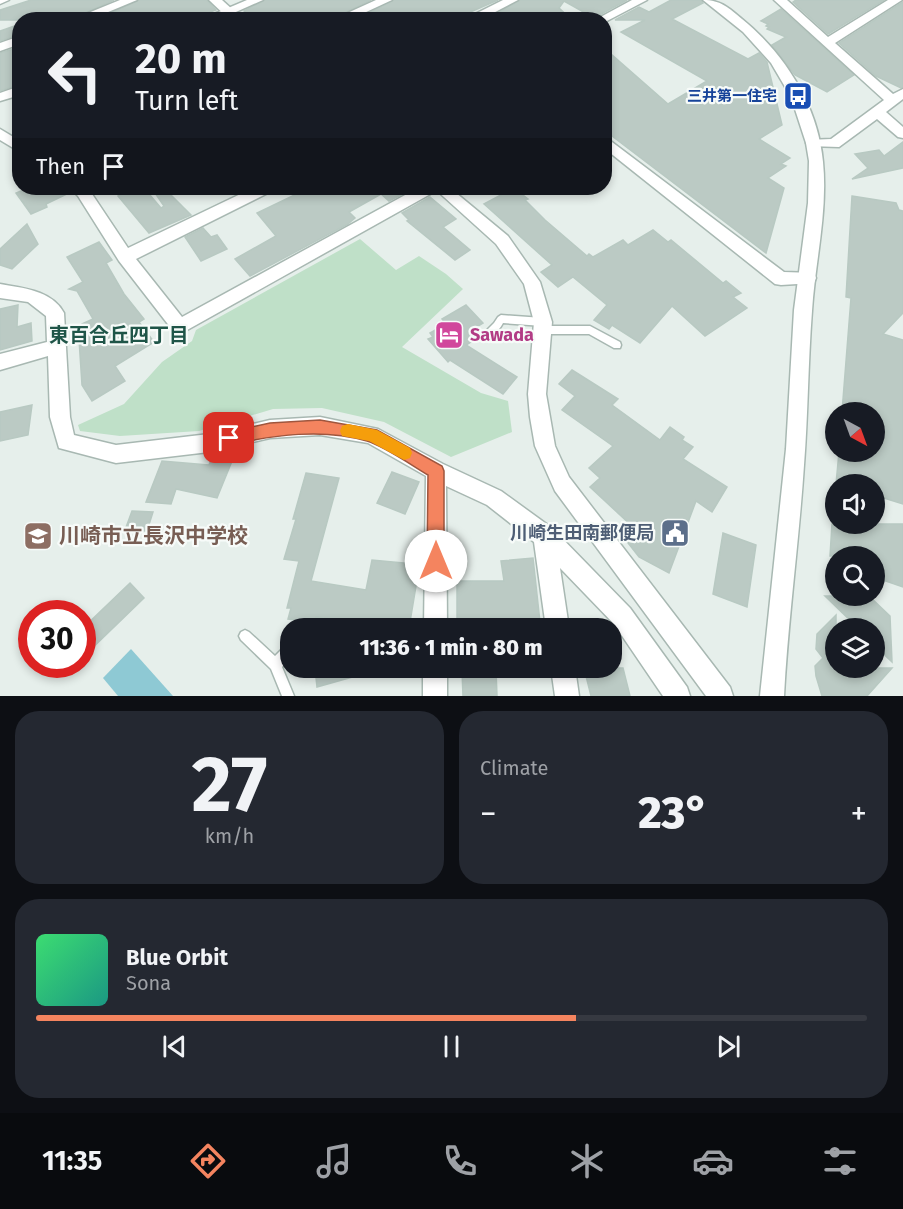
<!DOCTYPE html>
<html lang="en">
<head>
<meta charset="utf-8">
<style>
  :root { --surface:#171b24; --page:#242831; --text:#f1f3f6; --muted:#9ea1a6; --line:#363941; --accent:#f4845f }
  body { margin:0; font-family:"Fira Sans","Noto Sans JP",sans-serif; background:var(--page); color:var(--text); height:100vh; display:flex; flex-direction:column; font-size:22px; white-space:nowrap }
  * { box-sizing:border-box; margin:0 }
  p { font-size:20px; color:var(--muted) }
  .icon { flex:none; width:33px; height:33px; fill:none; stroke:currentColor; stroke-width:2; stroke-linecap:round; stroke-linejoin:round }
  .map { position:relative; height:696px; overflow:hidden }
  .sheet { display:flex; flex-direction:column; gap:15px; padding:15px; background:#0d0f14; flex:1 }
  .sheet>* { flex:none }
  .top-card { position:absolute; left:12px; top:12px; width:600px; height:183px; border-radius:24px; box-shadow:0 3px 9px #0003; background:#171b24; color:var(--text); overflow:hidden }
  .needle { width:39px; rotate:139deg }
  .tools { position:absolute; left:825px; top:402px; display:grid; gap:12px }
  .tools a { display:grid; place-items:center; width:60px; height:60px; border-radius:50%; background:var(--surface); box-shadow:0 3px 9px #0003; font-size:30px }
  .speed { position:absolute; left:18px; top:600px; display:flex; gap:12px; font-size:30px; font-weight:700; text-align:center }
  .speed>* { display:grid; place-content:center; width:78px; height:78px; border-radius:50%; background:var(--surface); box-shadow:0 3px 9px #0003; line-height:1 }
  .speed .limit { border:9px solid #d22; background:#fff; color:#111 }
  .pin { position:absolute; display:grid; place-items:center; width:51px; height:51px; color:#fff; margin:-26px; border-radius:12px; box-shadow:0 3px 9px #0006 }
  .me { position:absolute; width:66px; margin:-33px; rotate:0deg; stroke-linejoin:round; filter:drop-shadow(0 0 4px #0008) }
  .turn { display:flex; align-items:center; gap:21px; height:126px; padding:0 24px; font-size:27px }
  .turn .icon { width:78px; height:78px; stroke-width:2.5 }
  .turn b { display:block; font-size:42px; line-height:51px }
  .then { display:flex; align-items:center; height:57px; padding:0 24px; background:#0003; gap:12px; font-size:22px }
  .big { font-size:45px; font-weight:800; line-height:1.1 }
  .sheet .card { flex:1; display:flex; flex-direction:column; justify-content:center; gap:9px; min-width:0; padding:0 21px; border-radius:24px; background:var(--page) }
  .sheet .dial { align-items:center; gap:0 }
  .dial b { font-size:78px; line-height:1 }
  .song { display:flex; align-items:center; gap:18px }
  .cover { width:72px; height:72px; border-radius:9px; background:linear-gradient(135deg,hsl(140 70% 55%),hsl(170 70% 35%)) }
  .played { height:6px; border-radius:3px; background:linear-gradient(90deg,var(--accent) 65%,var(--line) 65%) }
  .keys { display:flex; justify-content:space-around; direction:ltr }
  .heat { display:flex; justify-content:space-between; align-items:center; font-size:33px; direction:ltr }
  .sheet .tiles { flex:1; display:grid; gap:15px; grid-template-columns:1fr 1fr }
  .card:last-child { grid-column:span 2 }
  .trip { position:absolute; left:280px; top:618px; width:342px; height:60px; border-radius:24px; background:var(--surface); box-shadow:0 3px 9px #0003; font-weight:800; line-height:60px; text-align:center }
  .dock { display:flex; height:96px; justify-content:space-around; align-items:center; background:#090b0e; color:var(--muted) }
  .dock .icon { width:42px; height:42px }
  .dock .selected { color:var(--accent) }
  .dock b { font-size:27px; color:var(--text) }
  .map>svg:first-child { display:block }
  .green { fill:#bfe0c8 }
  .water { fill:#8ec9d4 }
  .building { fill:#bbcac4; stroke:#b8c9c2; stroke-width:1.5 }
  .lines { fill:none; stroke-linecap:round; stroke-linejoin:round }
  .service-casing { stroke:#a8b8b2; stroke-width:3 }
  .minor-casing { stroke:#a8b8b2; stroke-width:3 }
  .tertiary-casing { stroke:#a8b8b2; stroke-width:3 }
  .service { fill:#fff; fill-rule:evenodd }
  .minor { fill:#fff; fill-rule:evenodd }
  .tertiary { fill:#fff; fill-rule:evenodd }
  .route { fill:#f4845f; stroke:#9f563e; stroke-width:1.5 }
  .slow { fill:#f59e0b }
  .labels { text-anchor:middle; stroke-width:4.5; stroke-linejoin:round; paint-order:stroke }
  .far-transit-label { font-size:15px; font-weight:bold; fill:#164399; stroke:#f7fbf9; text-anchor:end }
  .hotel-label { font-size:18px; font-weight:bold; fill:#b23c85; stroke:#f7fbf9; text-anchor:start }
  .service-label { font-size:18px; font-weight:bold; fill:#4e5e75; stroke:#f7fbf9; text-anchor:end }
  .neighbourhood-label { font-size:20px; font-weight:bold; fill:#1f5548; stroke:#f7fbf9 }
  .near-education-label { font-size:21px; font-weight:bold; fill:#785e54; stroke:#f7fbf9; text-anchor:start }
</style>
</head>
<body>
<div class="map">
<svg width="903" height="696" viewBox="0 0 903 696">
  <rect width="100%" height="100%" fill="#e6efeb"/>
  <path class="green" d="M360,239L396,270L419,256L446,274L463,289L402,347L481,393L508,401L512,432L451,457L384,422L322,408L273,409L199,431L120,436L80,431L78,425L124,404L162,362L192,341L196,330Z"/>
  <path class="water" d="M131,649L173,696H118L103,678Z"/>
  <g class="building">
    <path d="M31,0H114L69,20H0V10Z"/>
    <path d="M139,0H207L216,10L188,20H96Z"/>
    <path d="M265,0H371L330,20L292,19L284,13L267,20H254L244,11Z"/>
    <path d="M394,0H498L452,20H355Z"/>
    <path d="M520,0H627L594,18L564,1L559,8L572,20L488,19Z"/>
    <path d="M671,0H701L703,3L672,19L748,59L759,53L767,62L782,125L759,139L790,158L781,164L786,166L768,178L784,188L766,253L604,130V48L668,104L707,81L621,32L645,20H615L639,7L649,12Z"/>
    <path d="M796,0H884L828,34L793,2Z"/>
    <path d="M903,2V87L901,88L876,76L839,43Z"/>
    <path d="M781,9L854,75L827,92L795,75L772,45L786,37L767,29L769,27L766,26L768,24L761,21Z"/>
    <path d="M20,24V34L0,41V31Z"/>
    <path d="M20,47V84L0,91V53Z"/>
    <path d="M903,142V168L852,179L868,168L855,154L879,150L884,156Z"/>
    <path d="M28,188H68L71,192L46,204L47,207L31,214L16,193Z"/>
    <path d="M135,188H144L161,208L164,206L153,190L164,188L191,215L149,233L118,196Z"/>
    <path d="M309,188H414L389,201L381,194L349,212L355,218L348,224L250,276L235,259L276,236L257,213Z"/>
    <path d="M514,188L528,199L525,200L545,220L587,256L589,254L593,257L623,240L628,245L653,230L668,242L671,240L723,283L726,281L741,293L733,297L747,308L705,336L672,306L640,343L612,325L609,329L594,320L607,305L573,277L558,287L541,272L552,265L484,204Z"/>
    <path d="M852,196L896,203L899,210L903,211V313L883,334L903,340V504L874,495V484H836L839,452H874V412H842L851,298L846,297Z"/>
    <path d="M430,197L456,219L443,227L470,250L455,260L407,221L409,220L402,213Z"/>
    <path d="M27,224L38,244L12,269L0,265V249Z"/>
    <path d="M203,228L211,237L217,235L227,249L201,261L185,237Z"/>
    <path d="M99,242L112,260L106,263L124,294L144,319L139,322L154,342L115,366L125,381L92,401L82,385L79,339L84,333L82,324L93,319L77,291L69,289L83,282L67,257Z"/>
    <path d="M18,305L17,327L31,323L32,341L0,350V309Z"/>
    <path d="M466,305L483,323L468,332L476,339L466,345L517,377L503,394L450,360L448,362L428,339L433,337L430,333L446,324L442,319Z"/>
    <path d="M572,370L618,399L612,405L660,440L670,427L684,437L682,440L693,447L683,459L727,487L712,512L696,501L669,573L639,557L628,543L634,528L590,487L600,478L589,468L613,446L562,410L575,396L559,384Z"/>
    <path d="M32,405L28,435L0,441V412Z"/>
    <path d="M212,457L232,461L217,498L176,489L171,504L146,502L162,461L209,465Z"/>
    <path d="M392,472L419,482L405,514L377,503Z"/>
    <path d="M306,473L339,478L311,581L366,590L372,560L414,564L412,580H417L409,628L316,617L314,622L288,619L291,608H287L299,561L284,559L296,519H293Z"/>
    <path d="M132,511L153,512L147,531L125,530Z"/>
    <path d="M832,524H903V587L874,577V556H830Z"/>
    <path d="M723,533L756,545L747,607L713,594Z"/>
    <path d="M533,558L540,622L493,626V628H457V581H504L501,561Z"/>
    <path d="M130,583L144,598L82,658V629Z"/>
    <path d="M825,596H869L890,616L892,662L874,645V628H858Z"/>
    <path d="M836,615V668H892L867,696H822L816,676L815,666L823,658L816,649L817,634Z"/>
    <path d="M315,668H367V673L317,687Z"/>
    <path d="M584,668H623L630,696H591Z"/>
    <path d="M496,670L497,696H463L462,671Z"/>
  </g>
  <g class="lines">
    <g class="service-casing">
      <g id="service">
        <path d="M501,315L543,318L546,320L547,322L546,324L543,326L503,323C500,329 494,336 487,334L486,331L494,323L498,317Z"/>
        <path d="M542,326H590L620,342L621,345L620,348H614L589,334H542L539,333L538,330L539,327Z"/>
        <path d="M245,630L249,632L275,656L287,644L291,642V657L282,667L294,696H282L271,669L241,640L239,636L241,632Z"/>
      </g>
    </g>
    <g class="minor-casing">
      <g id="minor">
        <path d="M0,0H9L0,4Z"/>
        <path d="M120,0H137L89,20H71Z"/>
        <path d="M247,0H263L218,20H200Z"/>
        <path d="M376,0H392L349,20H332Z"/>
        <path d="M632,0H647L605,22L604,20H595Z"/>
        <path d="M774,0H787L828,37L888,0H902L835,43L893,94L903,89V99L886,112L903,127V138L898,137L877,119L839,147L808,146L806,143L808,140L831,139L884,100Z"/>
        <path d="M20,36V44L0,51V43Z"/>
        <path d="M20,86V95L0,101V93Z"/>
        <path d="M0,129L20,141V152L0,140Z"/>
        <path d="M604,136L784,272L814,273L816,278L814,283L781,285L775,284L604,148Z"/>
        <path d="M70,188H88L128,248L253,188H272L270,192L136,259L182,317L418,188H436L434,192L180,334L174,332L119,261L78,196Z"/>
        <path d="M0,284C22,288 52,290 64,313L70,417L74,435L116,445L209,434L270,420L320,417L378,429L443,464L501,491L552,528L630,608L687,687L690,696H663L614,624L560,568L569,628H546L534,542L487,505L446,486L447,628H424L426,476L368,443L320,435L270,438L209,452L116,463L59,448L50,417L48,356L0,370V354L47,342L46,316L28,302L0,298Z"/>
        <rect x="423" y="668" width="24" height="28"/>
        <path d="M551,668H575L579,696H555Z"/>
      </g>
    </g>
    <g class="tertiary-casing">
      <g id="tertiary">
        <path d="M209,0H222L244,20H230Z"/>
        <path d="M503,0H518L480,20H463Z"/>
        <path d="M703,0C721,0 729,8 742,19C785,54 818,106 823,162C828,212 815,262 812,311C808,362 808,414 804,465C799,542 788,619 784,696H760L786,449L794,310L808,203L809,161L806,143L791,97L771,63L743,32Z"/>
        <path d="M434,188H450L508,236L540,282L552,322L546,394L550,417L555,446L569,477L730,687L733,696H706L555,491L535,446L530,417L528,394L534,322L524,284L496,244Z"/>
      </g>
    </g>
    <use href="#service" class="service"/>
    <use href="#minor" class="minor"/>
    <use href="#tertiary" class="tertiary"/>
  </g>
  <path class="route" d="M320,420L377,430L442,466L444,471V561L442,567L436,569L430,567L427,561L428,475C411,465 386,447 367,441C322,428 275,435 229,445L224,443L222,438L224,433L229,432L270,423Z"/>
  <path class="slow" d="M348,424L377,430L410,448L412,453L410,458L404,460L369,441L342,436L340,431L342,426Z"/>
  <defs>
    <g id="bus-square" transform="scale(1.5)"><rect x="-9" y="-9" width="18" height="18" rx="4" fill="#1a4fb4" stroke="#f7fbf9"/><path d="M-5-6H5V4H4V6H2V4H-2V6H-4V4H-5ZM-3.5-4V0h7V-4ZM-3.5 1.2v1.5H-2V1.2ZM2 1.2v1.5H3.5V1.2Z" fill="#fff"/></g>
    <g id="hotel-square" transform="scale(1.5)"><rect x="-9" y="-9" width="18" height="18" rx="4" fill="#d1479c" stroke="#f7fbf9"/><path d="M-6-4.5h1.5V1H6V5H4.5V3h-9V5H-6ZM-4 0a1.8 1.8 0 1 1 3.6 0ZM.5 0V-2.5h3Q6-2.5 6 0Z" fill="#fff"/></g>
    <g id="civic-square" transform="scale(1.5)"><rect x="-9" y="-9" width="18" height="18" rx="4" fill="#5c6f8a" stroke="#f7fbf9"/><path d="M-.6-6.5H3V-4.5H.6V-3L4-1V1h2V6H-6V1h2V-1L-.6-3ZM-1.2 2.5V6h2.4V2.5Z" fill="#fff"/></g>
    <g id="school-square" transform="scale(1.5)"><rect x="-9" y="-9" width="18" height="18" rx="4" fill="#8d6e63" stroke="#f7fbf9"/><path d="M0-5L7-2L0 1L-7-2ZM-4 1L0 2.5L4 1V4Q0 6-4 4Z" fill="#fff"/></g>
  </defs>
  <g fill-rule="evenodd">
    <use href="#bus-square" x="798" y="96"/>
    <use href="#hotel-square" x="449" y="335"/>
    <use href="#civic-square" x="675" y="533"/>
    <use href="#school-square" x="38" y="536"/>
  </g>
  <g class="labels">
    <g class="far-transit-label">
      <text x="777" y="101">三井第一住宅</text>
    </g>
    <g class="hotel-label">
      <text x="470" y="341">Sawada</text>
    </g>
    <g class="service-label">
      <text x="654" y="539">川崎生田南郵便局</text>
    </g>
    <g class="neighbourhood-label">
      <text x="119" y="342">東百合丘四丁目</text>
    </g>
    <g class="near-education-label">
      <text x="59" y="543">川崎市立長沢中学校</text>
    </g>
  </g>
</svg>
<div class="tools">
<a><svg class="needle" viewBox="-14 -14 28 28"><path d="M0-13l5 13h-10z" fill="#e53935"/><path d="M0 13l5-13h-10z" fill="#9ea1a6"/></svg></a>
<a><svg class="icon" aria-label="sound" viewBox="0 0 24 24"><path d="M4 9h4l5-4v14l-5-4H4zM17 9q2 3 0 6"/></svg></a>
<a><svg class="icon" aria-label="search" viewBox="0 0 24 24"><circle cx="10" cy="10" r="6"/><path d="M15 15l6 6"/></svg></a>
<a><svg class="icon" aria-label="layers" viewBox="0 0 24 24"><path d="M12 4l9 5-9 5-9-5zM3 14l9 5 9-5"/></svg></a>
</div>
<div class="speed"><div class="limit">30</div></div>
<div class="pin" style="left:229px;top:438px;background:#d93025"><svg class="icon" aria-label="arrive" viewBox="0 0 24 24"><path d="M6 21V4h12l-3 4 3 4H6"/></svg></div>
<svg class="me" style="left:436px;top:561px" viewBox="-20 -20 40 40"><circle r="19" fill="#fff"/><path d="M0-13L10 11 0 6-10 11z" fill="#f4845f"/></svg>
<div class="trip">11:36 · 1 min · 80 m</div>
<div class="top-card">
<div class="turn"><svg class="icon" aria-label="left" viewBox="0 0 24 24"><path d="M17 20v-9H6M10 6l-5 5 5 5"/></svg><div><b>20 m</b>Turn left</div></div>
<div class="then">Then<svg class="icon" aria-label="arrive" viewBox="0 0 24 24"><path d="M6 21V4h12l-3 4 3 4H6"/></svg></div>
</div>
</div>
<section class="sheet">
<div class="tiles">
<div class="card dial"><b>27</b><p>km/h</p></div>
<div class="card"><p>Climate</p>
<div class="heat"><a>−</a><b class="big">23°</b><a>+</a></div>
</div>
<div class="card">
<div class="song"><i class="cover"></i><div><b>Blue Orbit</b><p>Sona</p></div></div>
<div class="played"></div>
<div class="keys"><svg class="icon" aria-label="previous" viewBox="0 0 24 24"><path d="M18 5L8 12l10 7zM5 5v14"/></svg><svg class="icon" aria-label="pause" viewBox="0 0 24 24"><path d="M8 5v14M16 5v14"/></svg><svg class="icon" aria-label="next" viewBox="0 0 24 24"><path d="M6 5l10 7-10 7zM19 5v14"/></svg></div>
</div>
</div>
</section>
<nav class="dock">
<b>11:35</b>
<svg class="icon selected" aria-label="directions" viewBox="0 0 24 24"><path d="M12 3l9 9-9 9-9-9zM9 14v-3h6M13 9l2 2-2 2"/></svg>
<svg class="icon" aria-label="music" viewBox="0 0 24 24"><path d="M9 18V5l10-2v13"/><circle cx="6" cy="18" r="3"/><circle cx="16" cy="16" r="3"/></svg>
<svg class="icon" aria-label="phone" viewBox="0 0 24 24"><path d="M5 4h4l2 5-3 2q2 4 5 5l2-3 5 2v4C11 20 4 13 5 4z"/></svg>
<svg class="icon" aria-label="climate" viewBox="0 0 24 24"><path d="M12 3v18M4 7l16 10M4 17L20 7"/></svg>
<svg class="icon" aria-label="car" viewBox="0 0 24 24"><path d="M5 17H2v-5l4-1 3-4h7l3 4 3 1v5h-3M9 17h6M6 11h13"/><circle cx="7" cy="17" r="2"/><circle cx="17" cy="17" r="2"/></svg>
<svg class="icon" aria-label="filters" viewBox="0 0 24 24"><path d="M4 7h16M4 17h16"/><circle cx="9" cy="7" r="2"/><circle cx="15" cy="17" r="2"/></svg>
</nav>
</body>
</html>
